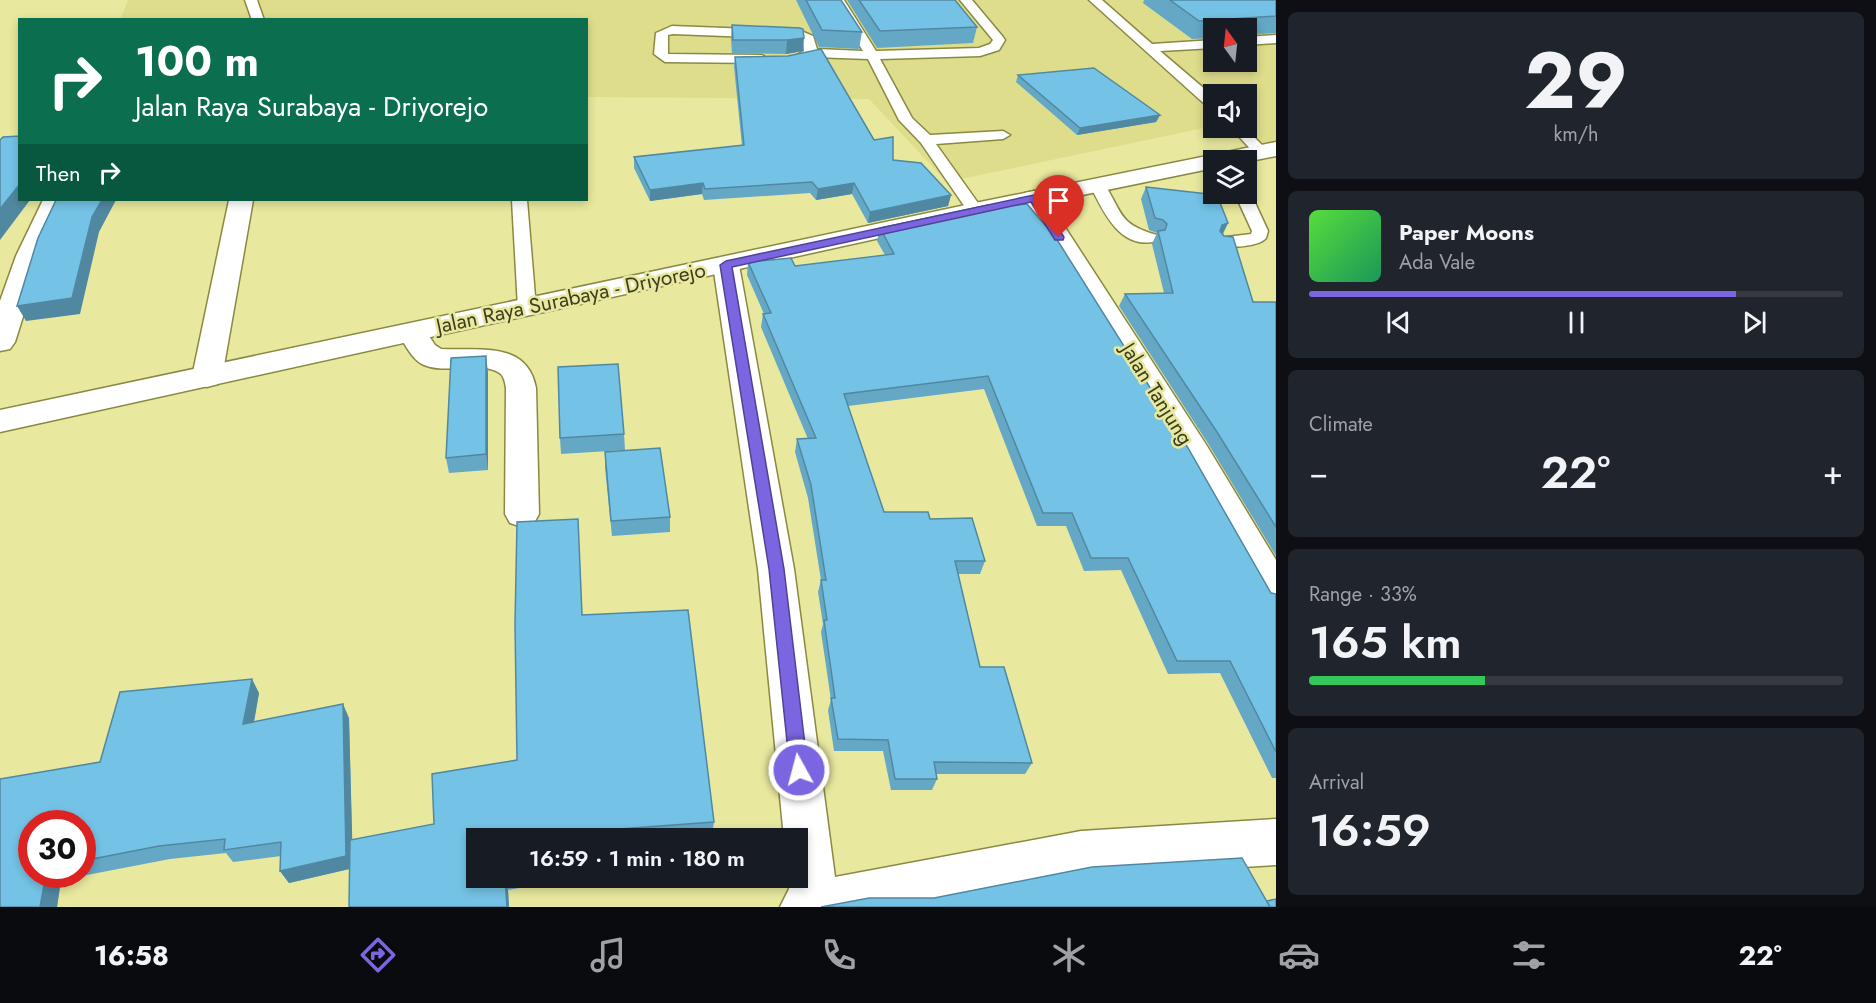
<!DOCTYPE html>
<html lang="en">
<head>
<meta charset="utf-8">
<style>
  :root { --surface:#171b24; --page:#20242c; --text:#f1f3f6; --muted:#9ea1a6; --line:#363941; --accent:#7c65e0 }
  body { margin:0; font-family:Jost,sans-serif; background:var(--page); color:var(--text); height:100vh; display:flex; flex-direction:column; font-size:22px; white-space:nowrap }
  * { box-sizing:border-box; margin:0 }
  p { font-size:20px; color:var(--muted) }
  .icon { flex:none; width:33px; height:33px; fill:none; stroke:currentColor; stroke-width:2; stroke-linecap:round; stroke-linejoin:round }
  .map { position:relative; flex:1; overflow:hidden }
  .drawer { display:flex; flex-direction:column; gap:12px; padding:12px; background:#0d0f14; width:600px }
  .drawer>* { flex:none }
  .banner { position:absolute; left:18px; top:18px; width:570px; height:183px; border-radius:0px; box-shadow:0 3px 9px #0003; background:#0b6e4f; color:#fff; overflow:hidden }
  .needle { width:39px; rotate:345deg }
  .controls { position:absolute; left:1203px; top:18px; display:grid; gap:12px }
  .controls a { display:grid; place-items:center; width:54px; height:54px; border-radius:0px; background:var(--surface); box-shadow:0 3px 9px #0003; font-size:30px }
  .speed { position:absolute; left:18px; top:810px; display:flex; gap:12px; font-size:30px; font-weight:700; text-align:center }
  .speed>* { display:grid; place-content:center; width:78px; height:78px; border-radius:50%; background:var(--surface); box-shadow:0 3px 9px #0003; line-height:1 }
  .speed .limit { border:9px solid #d22; background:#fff; color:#111 }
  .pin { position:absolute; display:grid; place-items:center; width:51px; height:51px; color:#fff; margin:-62px -26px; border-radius:50% 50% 50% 0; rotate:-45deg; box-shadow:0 0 6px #0007 }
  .pin .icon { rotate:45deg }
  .me { position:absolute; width:66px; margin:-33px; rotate:353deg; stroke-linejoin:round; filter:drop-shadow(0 0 4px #0008) }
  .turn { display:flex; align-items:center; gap:21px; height:126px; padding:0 18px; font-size:27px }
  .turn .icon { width:78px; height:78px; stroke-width:2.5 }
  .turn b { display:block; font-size:42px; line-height:51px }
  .then { display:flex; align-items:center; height:57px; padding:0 18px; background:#0003; gap:12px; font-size:22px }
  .big { font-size:45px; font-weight:600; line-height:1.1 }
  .drawer .widget { flex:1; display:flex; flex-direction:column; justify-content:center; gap:9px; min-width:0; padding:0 21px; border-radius:9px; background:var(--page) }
  .drawer .dial { align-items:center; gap:0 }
  .dial b { font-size:78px; line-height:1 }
  .song { display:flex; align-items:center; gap:18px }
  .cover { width:72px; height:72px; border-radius:9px; background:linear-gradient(135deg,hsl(110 70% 55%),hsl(150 70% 35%)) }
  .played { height:6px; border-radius:3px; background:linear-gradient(90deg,var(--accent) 80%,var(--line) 80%) }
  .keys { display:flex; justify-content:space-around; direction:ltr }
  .heat { display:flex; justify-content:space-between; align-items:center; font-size:33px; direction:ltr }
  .charge { height:9px; border-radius:4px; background:linear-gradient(90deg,#34c759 33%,var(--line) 0) }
  .trip { position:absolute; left:466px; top:828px; width:342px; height:60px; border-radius:0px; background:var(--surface); box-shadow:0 3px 9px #0003; font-weight:600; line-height:60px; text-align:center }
  .tab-bar { display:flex; height:96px; justify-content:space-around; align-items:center; background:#090b0e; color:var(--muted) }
  .tab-bar .icon { width:42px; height:42px }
  .tab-bar .active { color:var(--accent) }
  .tab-bar b { font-size:27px; color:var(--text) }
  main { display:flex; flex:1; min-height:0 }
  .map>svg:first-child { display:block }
  .built { fill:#dedd8c; fill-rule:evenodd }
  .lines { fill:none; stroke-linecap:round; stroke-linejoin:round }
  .lane-casing { stroke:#8a8942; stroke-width:3 }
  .street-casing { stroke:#8a8942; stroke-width:3 }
  .primary-casing { stroke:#8a8942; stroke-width:3 }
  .lane { fill:#fff; fill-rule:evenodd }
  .street { fill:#fff; fill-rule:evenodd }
  .primary { fill:#fff; fill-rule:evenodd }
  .wall { fill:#64a8c6; fill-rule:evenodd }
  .shaded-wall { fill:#5188a1 }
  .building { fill:#74c3e6; stroke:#5188a1; stroke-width:1.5 }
  .route { fill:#7c65e0; stroke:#514292; stroke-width:1.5 }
  .labels { text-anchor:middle; stroke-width:5; stroke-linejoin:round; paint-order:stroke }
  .street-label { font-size:21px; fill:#3d3d1f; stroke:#e8e89f }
</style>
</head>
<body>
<main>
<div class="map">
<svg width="1276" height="907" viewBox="0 0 1276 907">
  <rect width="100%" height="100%" fill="#e8e89f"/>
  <path class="built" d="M128,0H1276V159L1242,128H1246V94H1214L1213,126L947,182L869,99L587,97L586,20H120ZM1214,28H1246V62H1214Z"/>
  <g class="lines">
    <g class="lane-casing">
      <g id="lane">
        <path d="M245,0H257L264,20H252Z"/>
        <path d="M832,0H844L876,51L979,48L990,44L993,40L960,0H972L1003,37L1005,40L999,50L980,56L880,59L912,118L930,135L1003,131L1010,135L1003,139L936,144L983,210L981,213H969L921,143L899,120L868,59L813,57L796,63L790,59L804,51L803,41L799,39L673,34L668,35V54L762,55L768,59L762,63L665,62L654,54L656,33L672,26L801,31L813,36L817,49L863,51Z"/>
        <path d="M1089,0H1102L1152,44L1214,40V48L1160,51L1214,97V109L1209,108Z"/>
        <path d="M1276,35V43L1246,45V37Z"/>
        <path d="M1231,128H1245L1266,149L1268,152L1266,155H1256Z"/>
        <path d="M1098,180L1103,182C1123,212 1117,224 1157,235L1159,238L1157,241C1120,251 1103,211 1090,185Z"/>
        <path d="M1246,190L1251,194L1268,231L1266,238C1259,247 1229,248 1218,246L1216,242L1218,238L1251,234L1252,231L1235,194H1246Z"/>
        <path d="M512,200H527L536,308L533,312H521L518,308Z"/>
      </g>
    </g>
    <g class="street-casing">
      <g id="street">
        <path d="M1034,191L1043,193L1046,198L1207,446L1276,560V608L1263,604L1182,460L1022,198L1025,193Z"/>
        <path d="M43,200H67L42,256L15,342L10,349L0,351V301L16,256Z"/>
        <path d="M229,200H253L222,377L218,384L207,387L196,384L192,377Z"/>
        <path d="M726,257L735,259L739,265L794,569L835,877L1081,831L1276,819V865L1081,877L927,907H780L789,889L788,878H798V838H784L758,569L713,265L717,259Z"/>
        <path d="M413,324L423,327L435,345L441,349C478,351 527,340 536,388L539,514L534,523L522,527L510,523L505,514L506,388C505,382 504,375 498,372C482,362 445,374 424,365C412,360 405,344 398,333L403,327Z"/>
      </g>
    </g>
    <g class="primary-casing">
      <path id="primary" d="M1276,142V156L1246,162L1214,160V168L975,217L0,432V410L975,203Z"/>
    </g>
    <use href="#lane" class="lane"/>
    <use href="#street" class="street"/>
    <use href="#primary" class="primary"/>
  </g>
  <g class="wall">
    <path d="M796,0H841L862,32L859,49L819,47Z"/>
    <path d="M847,0H955L977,27L973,43L877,48Z"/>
    <path d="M1144,0H1276V33L1246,35V28H1214V38L1192,39L1143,3Z"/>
    <path d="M732,25L800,28L803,51L786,54L732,53L731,39Z"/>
    <path d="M735,57L874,140L893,160L951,195L948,206L868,223L852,194L816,200L810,193L704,200L702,194L650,201L634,168V157L742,146L734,67Z"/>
    <path d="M1018,75L1160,115L1156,122L1077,135L1016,82Z"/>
    <path d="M1146,187L1228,223L1223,234L1253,302H1276V556L1209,445L1119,306L1125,294L1164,293L1152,244L1157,233L1149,230L1141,199Z"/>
    <path d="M880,228L1271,593L1276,594V778H1272L1220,673L1168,674L1121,570L1084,571L1066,526H1037L984,389L848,406L884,512L930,519L985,561L980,574H958L980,667L1032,763L1025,774H936L937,779L932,790H891L883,751H834L828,710L831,700L821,632L823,624L818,592L821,580L808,498L795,452L797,439H808L761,327L763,314H764L747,275L748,262L795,266L885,255L877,241Z"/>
    <path d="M488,372V470L449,473L446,458Z"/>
    <path d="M624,434L625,450L561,454L560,438Z"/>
    <path d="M605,452L670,517V532L612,536L605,468Z"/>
    <path d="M582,615L714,822L712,834L655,838H477V878H579L508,890L509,907H349L350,869L289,883L280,871L281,856L233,862L226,853L170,859L61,880L57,907H0L100,762L259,693L254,722L349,718L352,840L434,824L517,760ZM82,824V874H32Z"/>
  </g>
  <g class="shaded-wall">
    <path d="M804,38L803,51L786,54L787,40Z"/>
    <path d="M1160,115L1156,122L1077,135L1080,128Z"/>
    <path d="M703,183L702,194L650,201V190Z"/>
    <path d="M854,183L852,194L816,200L818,189Z"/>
    <path d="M20,184V200H30L0,240V209Z"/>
    <path d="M951,195L948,206L868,223L870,212Z"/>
    <path d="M102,200H116L99,232L80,314L26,321L17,306L92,217Z"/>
    <path d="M1228,223L1222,235L1216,237L1222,225Z"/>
    <path d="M486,356L488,372V470L486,454Z"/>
    <path d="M252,679L259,693L251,738L243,724Z"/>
    <path d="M343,704L349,718L353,868L289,883L280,871Z"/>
    <path d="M46,874H55L61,880L57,907H40Z"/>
    <path d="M505,878L508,890L509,907H507Z"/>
  </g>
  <g class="building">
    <path d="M806,0H841L862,32L822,30Z"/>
    <path d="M859,0H955L977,27L880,31Z"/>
    <path d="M1170,0H1276V16L1199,21Z"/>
    <path d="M732,25L800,28L803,29L804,38L787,40H733Z"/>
    <path d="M821,49L874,140L893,137V160L921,163L951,195L870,212L854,183L818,189L812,182L705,189L703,183L650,190L634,157L744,145L735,57L788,56Z"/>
    <path d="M1094,68L1160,115L1080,128L1018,75Z"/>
    <path d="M20,136V184L0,209V140L3,137Z"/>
    <path d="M1146,187L1217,195L1228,223L1222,225L1220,231L1224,236L1233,237L1253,302H1276V527L1217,432L1125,294L1173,293L1158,231L1165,230L1167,224L1163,220L1155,218Z"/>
    <path d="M56,200H102L92,217L72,298L17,306L38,238Z"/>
    <path d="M1027,204L1056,238L1188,448L1271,593L1276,594V752L1230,661H1177L1128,558H1091L1072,513H1043L988,376L844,394L884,512H928L930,519L972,518L985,561H955L980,667H1004L1032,763L934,762L937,779H895L888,740L838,739L831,698H835L824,620H827L821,580H826L811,485L797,439L816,438L763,314L771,313L748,262L791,258L795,266L894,254L880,228L988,205L990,207Z"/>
    <path d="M486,356V454L446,458L451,358Z"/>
    <path d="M618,364L624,434L560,438L558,367Z"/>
    <path d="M660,448L670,517L611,521L605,452Z"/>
    <path d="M578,519L582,615L688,610L714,822L579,832V838H477V878H511H505L507,907H349L350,840L434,824L432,774L517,760L515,624L517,522Z"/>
    <path d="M252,679L243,724L343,704L346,856L280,871L281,842L224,850L225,839L159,846L82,861V824H32V874H46L40,907H0V779L100,762L120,692Z"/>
    <path d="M1242,858L1270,907H821L869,898H934L1092,867Z"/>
    <path d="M1276,899V907H1270L1267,901Z"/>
  </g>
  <path class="route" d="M1034,195L1039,198L1064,237L1063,240H1055L1031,202L732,267L784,569L808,770L806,776L799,779L793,776L790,770L769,569L720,265L726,261Z"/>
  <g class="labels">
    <g class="street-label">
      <text transform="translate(571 298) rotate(-12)" y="7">Jalan Raya Surabaya - Driyorejo</text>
      <text transform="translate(1157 394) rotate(58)" y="7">Jalan Tanjung</text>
    </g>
  </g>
</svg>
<div class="controls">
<a><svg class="needle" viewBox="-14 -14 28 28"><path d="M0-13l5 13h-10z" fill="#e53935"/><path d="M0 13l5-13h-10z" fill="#9ea1a6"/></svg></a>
<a><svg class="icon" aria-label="sound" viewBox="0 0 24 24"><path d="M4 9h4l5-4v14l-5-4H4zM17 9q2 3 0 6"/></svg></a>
<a><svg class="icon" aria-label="layers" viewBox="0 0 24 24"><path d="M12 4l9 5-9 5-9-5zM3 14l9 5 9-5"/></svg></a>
</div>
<div class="speed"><div class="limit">30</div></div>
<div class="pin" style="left:1059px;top:237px;background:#d93025"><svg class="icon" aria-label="arrive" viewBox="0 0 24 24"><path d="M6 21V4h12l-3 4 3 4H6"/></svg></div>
<svg class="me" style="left:799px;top:770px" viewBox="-20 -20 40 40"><circle r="17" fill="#7c65e0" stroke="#fff" stroke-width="3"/><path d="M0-11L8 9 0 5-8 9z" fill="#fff"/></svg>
<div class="trip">16:59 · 1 min · 180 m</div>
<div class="banner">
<div class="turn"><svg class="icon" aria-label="right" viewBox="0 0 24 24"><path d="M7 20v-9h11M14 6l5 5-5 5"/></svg><div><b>100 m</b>Jalan Raya Surabaya - Driyorejo</div></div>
<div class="then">Then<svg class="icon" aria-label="right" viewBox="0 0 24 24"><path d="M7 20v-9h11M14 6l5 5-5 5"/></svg></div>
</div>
</div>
<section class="drawer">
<div class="widget dial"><b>29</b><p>km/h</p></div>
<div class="widget">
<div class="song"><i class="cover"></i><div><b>Paper Moons</b><p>Ada Vale</p></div></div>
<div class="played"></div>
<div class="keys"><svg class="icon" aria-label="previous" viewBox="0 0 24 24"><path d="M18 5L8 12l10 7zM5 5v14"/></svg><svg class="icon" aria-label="pause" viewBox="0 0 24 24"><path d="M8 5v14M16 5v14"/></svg><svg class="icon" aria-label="next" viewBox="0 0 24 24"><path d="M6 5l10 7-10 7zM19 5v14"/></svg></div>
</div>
<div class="widget"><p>Climate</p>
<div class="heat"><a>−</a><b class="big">22°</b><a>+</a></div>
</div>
<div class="widget"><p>Range · 33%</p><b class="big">165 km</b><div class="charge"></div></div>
<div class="widget"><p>Arrival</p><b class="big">16:59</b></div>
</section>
</main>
<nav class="tab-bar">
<b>16:58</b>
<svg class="icon active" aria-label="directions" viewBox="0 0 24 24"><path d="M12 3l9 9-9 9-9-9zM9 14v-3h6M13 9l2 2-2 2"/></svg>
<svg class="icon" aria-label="music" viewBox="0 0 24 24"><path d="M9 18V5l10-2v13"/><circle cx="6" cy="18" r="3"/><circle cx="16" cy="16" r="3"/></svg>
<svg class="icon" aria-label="phone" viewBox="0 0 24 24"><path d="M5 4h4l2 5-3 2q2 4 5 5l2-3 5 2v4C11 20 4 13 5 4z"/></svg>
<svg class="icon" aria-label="climate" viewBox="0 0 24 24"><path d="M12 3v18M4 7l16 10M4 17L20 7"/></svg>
<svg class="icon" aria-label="car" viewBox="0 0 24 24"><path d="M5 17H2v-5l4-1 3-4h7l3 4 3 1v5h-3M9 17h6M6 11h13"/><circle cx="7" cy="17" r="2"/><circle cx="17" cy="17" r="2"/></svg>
<svg class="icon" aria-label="filters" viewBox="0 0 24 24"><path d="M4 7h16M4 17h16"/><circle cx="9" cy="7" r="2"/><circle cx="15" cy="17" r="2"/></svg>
<b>22°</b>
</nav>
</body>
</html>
